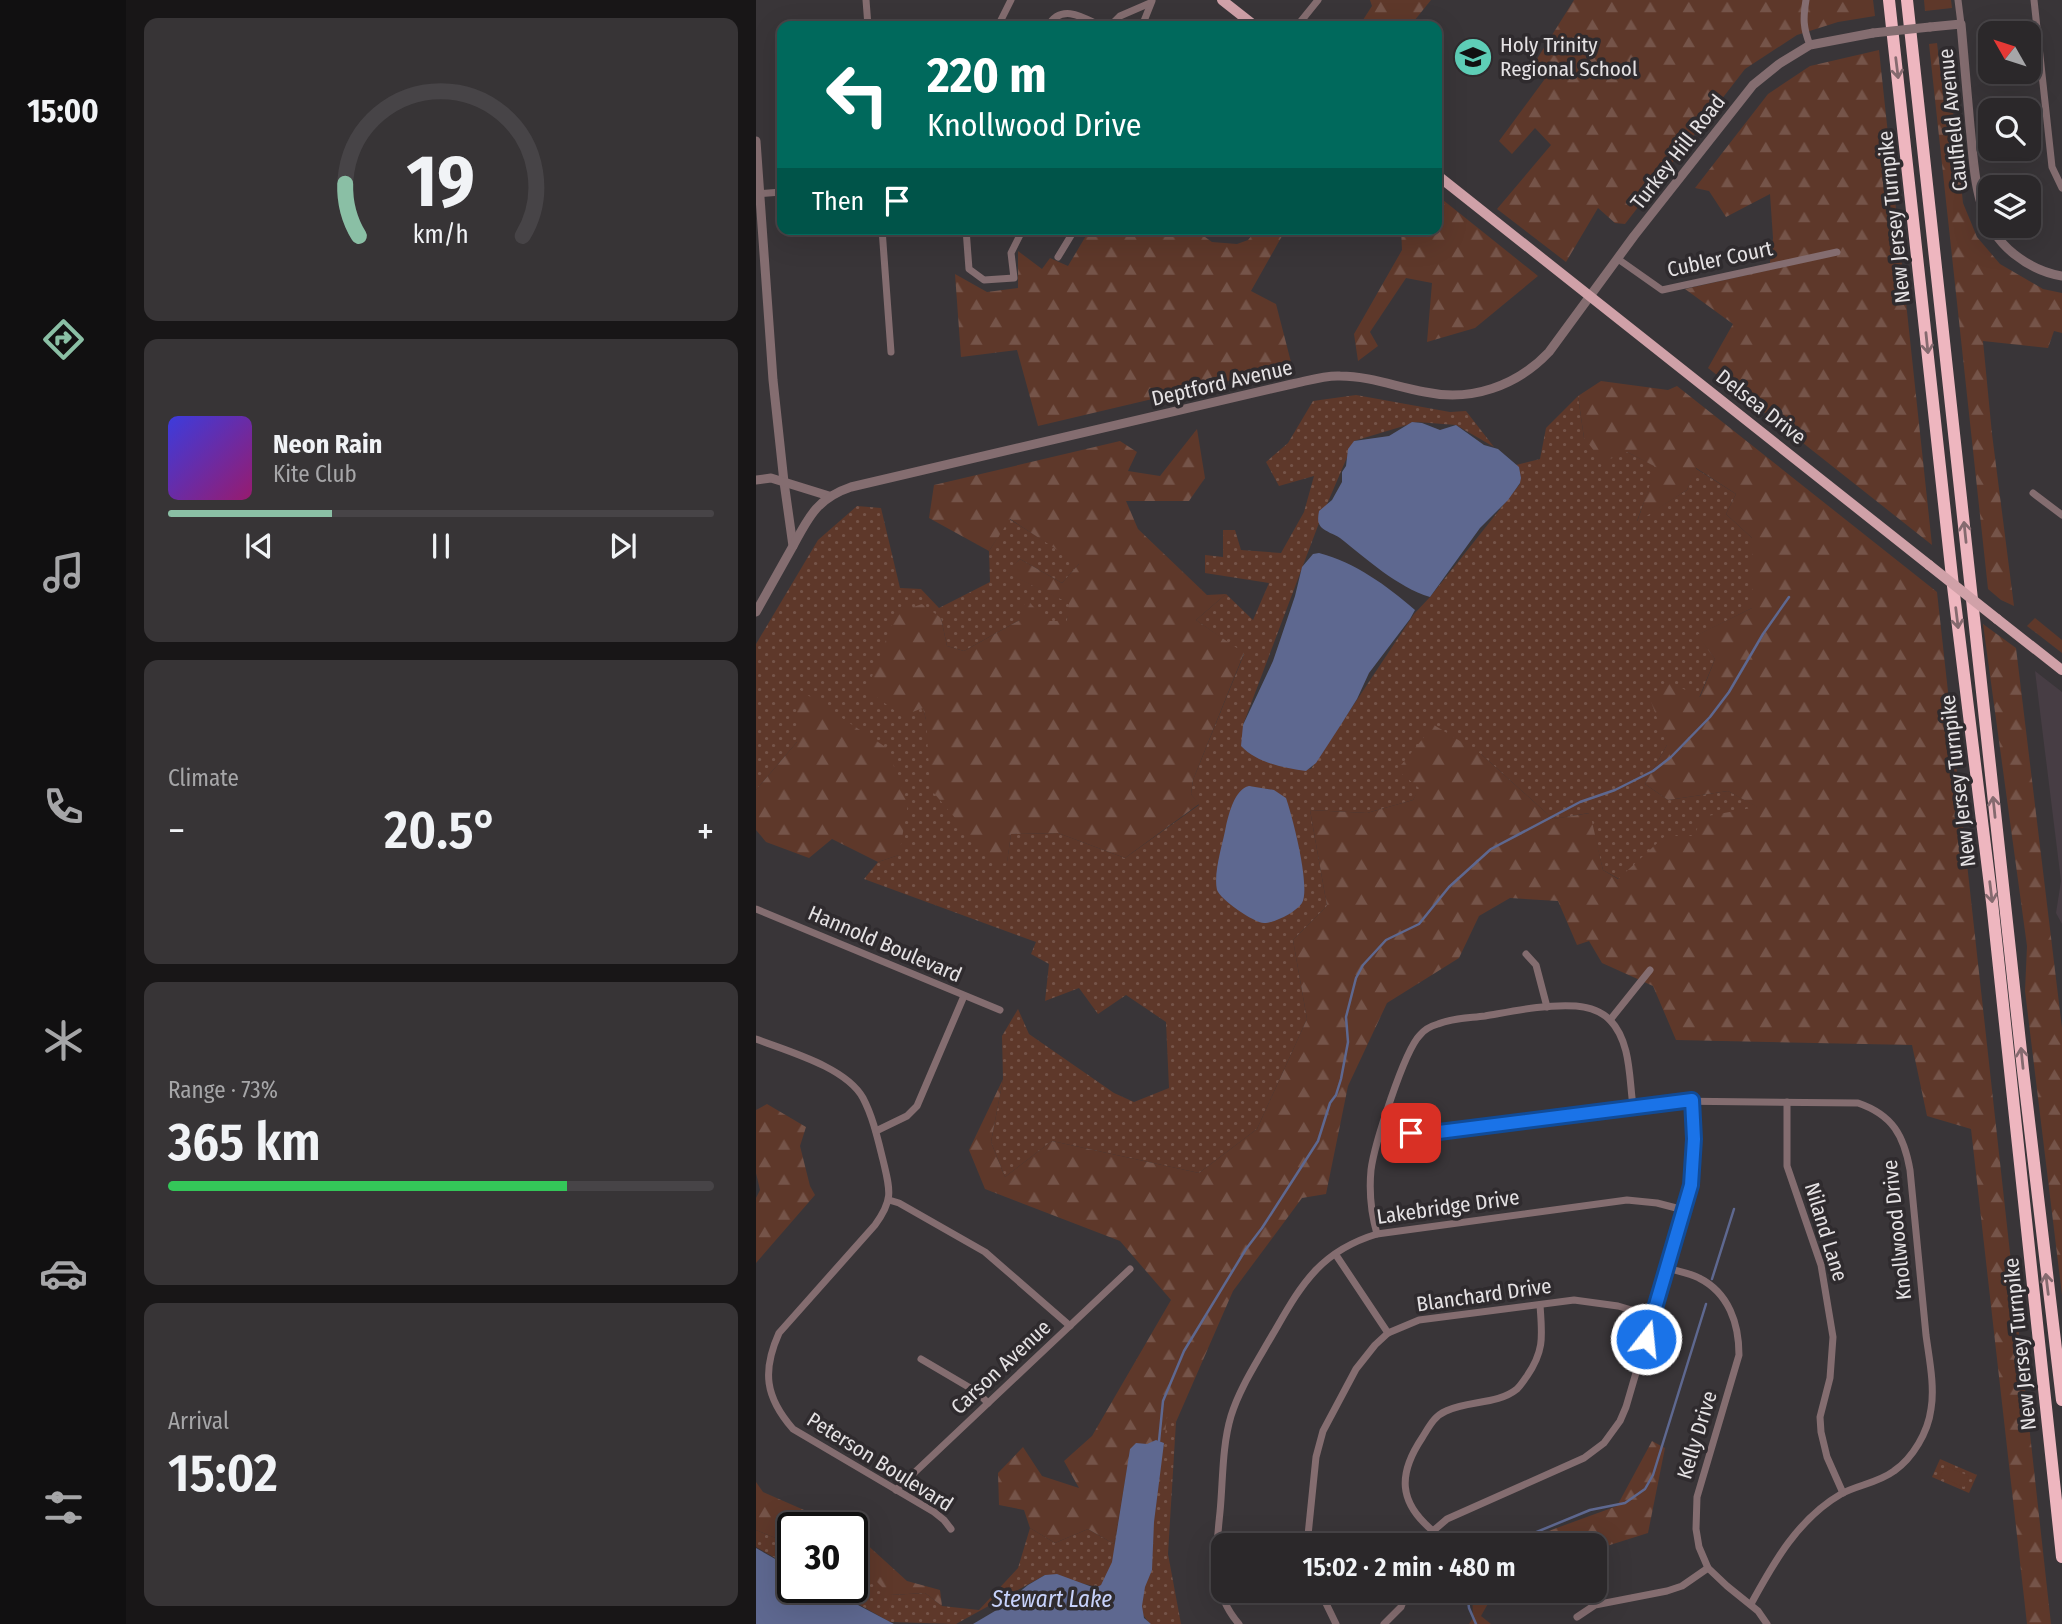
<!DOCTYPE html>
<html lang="en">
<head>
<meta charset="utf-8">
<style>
  :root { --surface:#2b282a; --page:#373436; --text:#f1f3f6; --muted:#a6a6a8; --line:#474447; --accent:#8abfa5 }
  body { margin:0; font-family:"Fira Sans Condensed",sans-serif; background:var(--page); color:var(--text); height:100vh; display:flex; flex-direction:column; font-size:26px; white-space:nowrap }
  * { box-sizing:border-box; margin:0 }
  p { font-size:23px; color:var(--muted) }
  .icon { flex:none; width:38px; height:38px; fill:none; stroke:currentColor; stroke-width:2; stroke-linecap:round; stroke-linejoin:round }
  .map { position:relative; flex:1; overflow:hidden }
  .panel { display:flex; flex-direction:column; gap:18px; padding:18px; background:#181617; width:630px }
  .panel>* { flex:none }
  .guide { position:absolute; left:21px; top:21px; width:665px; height:214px; border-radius:14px; box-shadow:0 7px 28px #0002,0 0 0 2px var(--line); background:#00695c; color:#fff; overflow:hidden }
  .needle { width:46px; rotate:309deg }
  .buttons { position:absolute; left:1222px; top:21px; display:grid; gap:14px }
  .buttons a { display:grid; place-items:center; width:63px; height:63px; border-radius:14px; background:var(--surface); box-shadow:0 7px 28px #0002,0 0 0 2px var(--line); font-size:35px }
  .speed { position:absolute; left:21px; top:1512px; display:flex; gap:14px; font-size:35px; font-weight:700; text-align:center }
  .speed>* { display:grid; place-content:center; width:91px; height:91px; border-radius:50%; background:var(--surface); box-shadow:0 7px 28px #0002,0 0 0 2px var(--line); line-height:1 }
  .speed .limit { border:4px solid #111; border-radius:10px; background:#fff; color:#111 }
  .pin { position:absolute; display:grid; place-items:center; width:60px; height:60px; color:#fff; margin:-30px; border-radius:14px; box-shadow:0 4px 10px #0006 }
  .me { position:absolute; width:77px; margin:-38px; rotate:16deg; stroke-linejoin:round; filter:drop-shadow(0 0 5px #0008) }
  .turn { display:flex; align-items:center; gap:24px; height:147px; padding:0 35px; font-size:32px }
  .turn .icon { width:91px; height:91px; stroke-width:2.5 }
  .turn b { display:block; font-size:49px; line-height:60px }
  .then { display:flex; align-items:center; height:66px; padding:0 35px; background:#0003; gap:14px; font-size:26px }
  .big { font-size:52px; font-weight:600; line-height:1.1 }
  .panel .card { flex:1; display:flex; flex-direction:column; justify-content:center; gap:10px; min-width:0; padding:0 24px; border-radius:14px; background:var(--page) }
  .panel .dial { align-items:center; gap:0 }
  .dial svg { height:182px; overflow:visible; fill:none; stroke:var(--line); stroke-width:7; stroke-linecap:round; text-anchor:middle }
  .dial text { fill:var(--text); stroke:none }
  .song { display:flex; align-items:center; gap:21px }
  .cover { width:84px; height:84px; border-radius:10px; background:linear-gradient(135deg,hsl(240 70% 55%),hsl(320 70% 35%)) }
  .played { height:7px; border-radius:4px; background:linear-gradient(90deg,var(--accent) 30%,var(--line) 30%) }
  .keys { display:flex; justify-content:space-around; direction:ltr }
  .heat { display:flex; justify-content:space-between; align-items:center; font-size:38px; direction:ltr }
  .charge { height:10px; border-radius:5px; background:linear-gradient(90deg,#34c759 73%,var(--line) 0) }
  .trip { position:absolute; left:455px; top:1533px; width:396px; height:70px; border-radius:14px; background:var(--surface); box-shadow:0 7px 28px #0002,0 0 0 2px var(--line); font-weight:600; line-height:70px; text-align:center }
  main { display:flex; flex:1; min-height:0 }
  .tab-bar { display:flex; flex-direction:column; width:126px; justify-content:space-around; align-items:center; background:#111011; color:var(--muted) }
  .tab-bar .icon { width:49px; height:49px }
  .tab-bar .active { color:var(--accent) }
  .tab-bar b { font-size:32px; color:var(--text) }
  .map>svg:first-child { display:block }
  .built { fill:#473d44 }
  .green { fill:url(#green-dots) }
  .forest { fill:url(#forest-firs) }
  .pitch { fill:#5e382a }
  .water { fill:#5e6890 }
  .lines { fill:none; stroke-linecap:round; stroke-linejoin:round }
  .stream { stroke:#5e6890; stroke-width:2.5 }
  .minor { stroke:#846d70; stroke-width:7 }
  .tertiary { stroke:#846d70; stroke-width:9 }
  .primary { stroke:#d0a1a8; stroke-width:10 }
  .motorway { stroke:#eeb6bf; stroke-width:12 }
  .tertiary-bridge { stroke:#846d70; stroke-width:9 }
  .primary-bridge { stroke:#d0a1a8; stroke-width:10 }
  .oneway { stroke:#856a6f }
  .route-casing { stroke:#114b97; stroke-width:18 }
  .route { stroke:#1a73e8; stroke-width:12 }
  .labels { text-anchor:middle; stroke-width:7; stroke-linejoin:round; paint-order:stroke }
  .poi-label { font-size:21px; fill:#e5e2e4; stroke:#2f2b2e; text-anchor:start }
  .street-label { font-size:21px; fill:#e5e2e4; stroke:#2f2b2e }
  .water-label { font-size:23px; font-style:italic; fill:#c7d2fb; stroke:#2f2b2e }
</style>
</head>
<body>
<main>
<nav class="tab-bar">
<b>15:00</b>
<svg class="icon active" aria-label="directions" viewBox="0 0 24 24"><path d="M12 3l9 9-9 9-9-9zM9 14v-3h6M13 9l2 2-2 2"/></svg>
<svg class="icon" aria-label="music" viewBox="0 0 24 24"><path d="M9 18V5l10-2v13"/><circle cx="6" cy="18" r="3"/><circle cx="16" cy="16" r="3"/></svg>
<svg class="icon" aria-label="phone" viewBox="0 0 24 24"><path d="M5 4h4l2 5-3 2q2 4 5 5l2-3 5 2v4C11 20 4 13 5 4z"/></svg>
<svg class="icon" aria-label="climate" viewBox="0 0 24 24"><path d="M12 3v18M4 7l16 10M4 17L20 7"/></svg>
<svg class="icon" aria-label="car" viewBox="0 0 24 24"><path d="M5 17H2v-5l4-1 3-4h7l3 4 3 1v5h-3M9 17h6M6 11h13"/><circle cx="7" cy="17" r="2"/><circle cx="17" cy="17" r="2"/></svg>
<svg class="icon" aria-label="filters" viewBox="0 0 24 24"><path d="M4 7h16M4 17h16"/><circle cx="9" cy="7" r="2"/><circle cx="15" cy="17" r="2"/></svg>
</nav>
<section class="panel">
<div class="card dial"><svg viewBox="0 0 100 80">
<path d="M14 69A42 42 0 1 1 86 69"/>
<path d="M14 69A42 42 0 0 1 8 46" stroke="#8abfa5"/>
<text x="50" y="56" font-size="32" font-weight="700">19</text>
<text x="50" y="72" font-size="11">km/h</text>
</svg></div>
<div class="card">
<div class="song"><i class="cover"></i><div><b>Neon Rain</b><p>Kite Club</p></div></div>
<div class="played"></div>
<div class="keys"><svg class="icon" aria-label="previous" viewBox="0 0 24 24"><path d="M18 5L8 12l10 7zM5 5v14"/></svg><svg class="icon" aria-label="pause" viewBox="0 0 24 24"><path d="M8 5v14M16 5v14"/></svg><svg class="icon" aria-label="next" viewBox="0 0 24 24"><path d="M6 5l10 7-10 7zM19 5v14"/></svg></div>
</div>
<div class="card"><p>Climate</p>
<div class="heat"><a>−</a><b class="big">20.5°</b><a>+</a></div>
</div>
<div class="card"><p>Range · 73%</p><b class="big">365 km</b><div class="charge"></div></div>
<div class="card"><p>Arrival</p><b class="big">15:02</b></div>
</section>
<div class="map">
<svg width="1306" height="1624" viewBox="0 0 1306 1624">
  <defs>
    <pattern id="green-dots" width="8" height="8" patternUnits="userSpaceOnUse" patternTransform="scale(1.75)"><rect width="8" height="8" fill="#5e382a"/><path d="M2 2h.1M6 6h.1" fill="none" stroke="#755449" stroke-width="1.8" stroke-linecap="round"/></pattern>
    <pattern id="forest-firs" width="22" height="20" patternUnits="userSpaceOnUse" patternTransform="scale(1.75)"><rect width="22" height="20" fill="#5e382a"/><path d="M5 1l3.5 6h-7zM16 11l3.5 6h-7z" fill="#755449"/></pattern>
  </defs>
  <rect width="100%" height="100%" fill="#393538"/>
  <path class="built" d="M1279,671L1306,692V924L1300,913L1305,881Z"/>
  <g class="green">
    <path d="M600,395L694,412L710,411L738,447L700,425L661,422L598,441L563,523L487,725L493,753L555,769L658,614L674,597L764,484L760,465L784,459L790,428L822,396L828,438L871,452L901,467L881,521L931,490L939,468L980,494L970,514L996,538V608L942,635L959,659L943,698L911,745L889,784L912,800L972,791L1002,807L938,836L909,837L863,879L847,870L833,813L797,819L725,754L664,788L657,800L611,813L554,810L571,906L537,940L551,1019L501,1129L443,1173L296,1141L249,1177L235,1142L247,1079L246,1036L262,1009L273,1034L358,1093L378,1102L413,1088L410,1022L370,995L342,1014L323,988L289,1001L293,964L275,954L280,942L108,879L122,862L143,855L41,689V742L0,790V644L62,540L101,506L125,508L144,588L165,589L183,608L234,582L233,551L253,519L324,563L306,583L264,559L251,573L314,603L311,622L264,620L208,651L191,646L185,618L167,707L170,720L251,862L255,834L302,833L369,858L443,805L435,794L437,780L488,654L440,620L470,594L497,620L513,583L449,573V555L467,557V530H479L485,550L525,553L548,512L558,476L523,486L510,462L532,443L557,401Z"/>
    <path d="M411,1415L420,1422L412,1554L425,1624H394L387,1615L342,1587L289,1575L200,1624L134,1622L72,1587H96V1574L111,1571L135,1595L169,1593L186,1606L223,1610L262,1568L274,1528L299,1543L332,1529L358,1544L375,1447Z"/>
    <path d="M1184,1459L1221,1475L1213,1493L1176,1477Z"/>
    <path d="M0,1530L37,1545V1568L0,1547Z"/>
  </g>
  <g class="forest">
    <path d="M614,0H675L654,26H603L616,6Z"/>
    <path d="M818,0H1117L1119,16L1082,22L1041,35L989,69L869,224L859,223L842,208L810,262L741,209L795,145L779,128L756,154L743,141L791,76L774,70Z"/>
    <path d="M1168,0H1195L1196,8L1169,11Z"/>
    <path d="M1181,43L1188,102H1196L1207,203L1221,237L1244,264L1287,289L1306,293V333L1298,331L1292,348L1227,341L1236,434L1258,606L1245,600L1232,589L1173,44Z"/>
    <path d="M1123,50L1176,545L952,368L977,324L929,289L1013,270L1017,238L1014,194L970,217L953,191L939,188L1012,94L1054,66Z"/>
    <path d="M687,200L782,276L719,328L671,342L676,283L650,278L614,332L622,346L602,361L598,334L646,250L645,229H681V210Z"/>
    <path d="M334,229H438L456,242L481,244L492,240L501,229H530L495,291L520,304L536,366L282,426L261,350L205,357L199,274L231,292L262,288V251L286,269L294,258L312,266Z"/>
    <path d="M845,381L912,390L921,386L1181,592L1295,1624H1271L1215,1129L1171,1116L1156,1045L920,1040L897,986L846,963L833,941L821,945L802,901L754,898L723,916L703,958L631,1003L592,1086L570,1194L546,1198L477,1291L420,1422L411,1416L408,1445L375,1447L358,1544L332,1529L299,1543L274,1528L268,1510L243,1505L242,1473L267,1447L286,1476L323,1488L308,1461L336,1436L415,1300L364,1241L229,1189L213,1150L247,1079L235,1142L249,1177L296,1141L443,1173L501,1129L551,1019L537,940L571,906L554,810L611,813L657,800L663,788L641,770L678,725L725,754L797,819L834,813L847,870L862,879L909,836H938L946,817L1001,807L972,791L912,800L889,784L911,745L894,699L913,682L944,697L959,659L941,635L996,608V538L970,514L980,494L940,468L931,490L881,522L900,467L871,452L847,462L828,438L822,396Z"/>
    <path d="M441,429L449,478L433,501H370L382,529L451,595L470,594L440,620L488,653L437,780L435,794L443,804L369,858L302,833L255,834L251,863L238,864L177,792L174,783L170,720L167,708L146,716L111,690L140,613L166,604L185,618L191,646L208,651L264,620L270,598L290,621H311L313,603L250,573L264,559L306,583L323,564L254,519L233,551L173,518L178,485L364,441L381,452L372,471L404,476Z"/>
    <path d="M1279,618L1306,640V653L1271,626Z"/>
    <path d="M1227,624L1260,648L1306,1028V1295L1269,991L1271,946Z"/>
    <path d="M41,688L131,748L152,804L143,855L122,862L76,839L53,858L10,842L0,830V790L41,742Z"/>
    <path d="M11,1104L50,1127L44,1146L54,1186L59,1195L0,1263V1198L4,1190L0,1173V1110Z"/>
    <path d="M896,1441L909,1448L892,1533L838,1550V1545H754L861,1506Z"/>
    <path d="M0,1482L7,1492L89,1528H37V1545L0,1530Z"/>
    <path d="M96,1531L151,1581L184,1590L186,1606L169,1593L134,1595L111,1572L96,1574Z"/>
    <path d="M716,1591H739L725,1616L735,1624H713L717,1618Z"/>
  </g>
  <path class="pitch" d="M1189,1466L1213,1476L1208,1487L1184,1477Z"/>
  <g class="water">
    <path d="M656,422L666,423L684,430L700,425L728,445L742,449L763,467L765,478L764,483L752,500L724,528L674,597C641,587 611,559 584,538C578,534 570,532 565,527C561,522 562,517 563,511L576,500L586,482V472L590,466L592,449L598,441L633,436Z"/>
    <path d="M563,553C600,563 630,585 659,610L654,619L613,673L601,699L586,723L560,763L550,771C528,768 501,763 485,746L487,725L517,661L539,596L546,567L557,554Z"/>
    <path d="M493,786L518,790L530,798C536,815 555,887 546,903C540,912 519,923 508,923C498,923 464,899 461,890C457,873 467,843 470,826C473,813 479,789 493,786Z"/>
    <path d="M400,1440L408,1443L398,1522L396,1570L389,1587L386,1606L388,1618L395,1624H217L244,1608L272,1585L289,1575L301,1574L339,1588L345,1585L356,1562L374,1449L380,1443L391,1444Z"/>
    <path d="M0,1548L37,1569V1587H68L138,1624H0Z"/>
  </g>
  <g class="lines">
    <g class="stream">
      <path d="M956,1279L978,1209"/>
      <path d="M403,1441L407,1401L428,1351L490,1249L506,1228L562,1141L574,1103L580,1095L585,1079L592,1042L590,1017L600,978L607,965L630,940L663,924L693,887L735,849L824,802L859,790L897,771L915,757L954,717L973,692L1007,634L1033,597"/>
      <path d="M749,1545L834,1510L869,1503L889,1489L897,1475L950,1304"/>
      <path d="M711,1591L713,1608L720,1624"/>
    </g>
    <g class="minor">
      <path d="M110,0L112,26"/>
      <path d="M1050,0C1047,18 1047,28 1054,45"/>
      <path d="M1202,0L1205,24"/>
      <path d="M1278,0L1296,167L1306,188"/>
      <path d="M242,26L255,0"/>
      <path d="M292,26C305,3 327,17 345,26"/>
      <path d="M354,26L364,16L394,3"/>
      <path d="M386,26L396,1"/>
      <path d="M541,26L562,0"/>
      <path d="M1,194L26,192"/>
      <path d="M126,229L135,352"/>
      <path d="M210,229L213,269L228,280L258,278L255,253L267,229"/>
      <path d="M302,257L319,229"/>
      <path d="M862,259L906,290L1081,252"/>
      <path d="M1277,493L1306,515"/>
      <path d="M0,909L244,1010"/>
      <path d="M770,954L780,965L791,1007"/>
      <path d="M854,1020L894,970"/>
      <path d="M0,1039C31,1051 90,1067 107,1098C117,1117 122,1140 127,1160C134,1190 138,1199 119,1225L23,1333C6,1371 9,1397 37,1429L178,1512L188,1520L195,1529"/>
      <path d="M1031,1102V1166L1065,1265L1077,1337L1074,1378L1064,1417L1065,1432L1071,1457L1087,1493"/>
      <path d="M627,1126L667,1134L915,1101L1102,1103C1137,1115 1148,1136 1154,1170C1159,1225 1165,1280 1170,1335C1173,1358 1179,1386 1175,1409C1172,1432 1157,1458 1138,1471C1122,1483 1101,1485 1085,1494C1042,1519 1018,1562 995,1604"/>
      <path d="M120,1131L151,1116L161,1106L208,996"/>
      <path d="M133,1200L143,1203L229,1252L314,1326"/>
      <path d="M621,1234C615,1213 613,1191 615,1170C618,1146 648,1051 664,1035C668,1030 675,1026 682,1024C696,1018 714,1018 729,1016C758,1011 790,1004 820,1006C832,1007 845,1011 854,1020C875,1042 873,1078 877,1106"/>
      <path d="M580,1255L632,1333"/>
      <path d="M911,1268C921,1271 934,1273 943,1278C973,1293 983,1324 983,1355L941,1497L940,1529L943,1547L952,1568L971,1586L1002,1611L1011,1624"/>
      <path d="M165,1359L221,1392L232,1403"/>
      <path d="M140,1490L374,1269"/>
      <path d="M677,1531C642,1502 642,1474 666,1438C673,1427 678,1416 690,1411C713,1400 741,1405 761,1389C765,1385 768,1380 771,1376C789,1350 786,1335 784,1305"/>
      <path d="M551,1545L560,1457L567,1431L600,1369L619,1345L632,1333L663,1320L818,1300L862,1306L896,1316"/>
      <path d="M667,1545L677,1531L691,1519L828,1458L848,1443L864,1421L870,1407L935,1185L938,1139L935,1100"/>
      <path d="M564,1591L580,1624"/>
      <path d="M821,1617L839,1605L911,1591L926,1586L952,1568"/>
      <path d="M483,1624C454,1592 460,1551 464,1512C467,1481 466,1446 475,1416C483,1390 498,1367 511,1344C542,1292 558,1253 621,1234L871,1200L901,1203L928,1210"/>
      <path d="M628,1624L645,1607L651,1591"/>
    </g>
    <g class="tertiary">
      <path d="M1174,27L1205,24C1208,58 1211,92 1214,126C1219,173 1218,222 1258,254C1273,266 1287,273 1306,276"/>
      <path d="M0,141L17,380L28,482L37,546L0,612"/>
      <path d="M0,480L15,478L73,496"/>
      <path d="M37,546C53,516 62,498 95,487L536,384C551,381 569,375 584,376C613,376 641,387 669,392C715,402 761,386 793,352L878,236L997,85L1023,64L1054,45L1117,33"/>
    </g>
    <g class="primary">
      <path d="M466,0L499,26"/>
      <path d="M681,175L1173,565"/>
      <path d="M1241,619L1306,670"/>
    </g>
    <g class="motorway">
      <path d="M1133,0L1197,586L1236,902L1306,1557"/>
      <path d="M1151,0L1267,1070L1306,1400"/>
    </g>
    <path class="tertiary-bridge" d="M1117,33L1174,27"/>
    <path class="primary-bridge" d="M1173,565L1241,619"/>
  </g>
  <defs><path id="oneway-shaft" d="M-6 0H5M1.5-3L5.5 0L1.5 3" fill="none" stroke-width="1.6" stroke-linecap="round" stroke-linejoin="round" transform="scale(1.75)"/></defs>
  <g class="oneway">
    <use href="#oneway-shaft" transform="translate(1141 68) rotate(83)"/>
    <use href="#oneway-shaft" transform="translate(1171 343) rotate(84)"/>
    <use href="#oneway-shaft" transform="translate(1209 532) rotate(-96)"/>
    <use href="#oneway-shaft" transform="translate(1201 618) rotate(83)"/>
    <use href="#oneway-shaft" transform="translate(1238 807) rotate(-96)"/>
    <use href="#oneway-shaft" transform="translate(1235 892) rotate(83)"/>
    <use href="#oneway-shaft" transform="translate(1266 1058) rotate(-96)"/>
    <use href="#oneway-shaft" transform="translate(1291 1284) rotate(-97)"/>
  </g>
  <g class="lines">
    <g class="route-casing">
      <path id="route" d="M655,1133L667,1134L936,1100L938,1139L935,1185L890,1339"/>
    </g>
    <use href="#route" class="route"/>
  </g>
  <defs>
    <g id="school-disc" transform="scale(2.0125)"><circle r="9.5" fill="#5eceb7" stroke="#2f2b2e"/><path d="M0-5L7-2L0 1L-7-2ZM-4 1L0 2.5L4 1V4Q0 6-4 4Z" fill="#111"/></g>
  </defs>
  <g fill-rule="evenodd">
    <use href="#school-disc" x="717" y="57"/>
  </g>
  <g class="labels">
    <g class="poi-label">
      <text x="744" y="52">Holy Trinity<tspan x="744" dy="24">Regional School</tspan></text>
    </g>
    <g class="street-label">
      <text transform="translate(1197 120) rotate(-96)" y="7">Caulfield Avenue</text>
      <text transform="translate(922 152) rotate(-52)" y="7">Turkey Hill Road</text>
      <text transform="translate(1138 217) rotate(-96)" y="7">New Jersey Turnpike</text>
      <text transform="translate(964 259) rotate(-12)" y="7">Cubler Court</text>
      <text transform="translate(466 383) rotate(-13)" y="7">Deptford Avenue</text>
      <text transform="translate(1005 407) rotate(38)" y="7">Delsea Drive</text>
      <text transform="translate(1202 781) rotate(-97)" y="7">New Jersey Turnpike</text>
      <text transform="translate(129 944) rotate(23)" y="7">Hannold Boulevard</text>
      <text transform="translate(692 1207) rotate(-8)" y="7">Lakebridge Drive</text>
      <text transform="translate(1141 1230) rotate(-96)" y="7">Knollwood Drive</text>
      <text transform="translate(1070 1232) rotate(73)" y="7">Niland Lane</text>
      <text transform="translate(728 1295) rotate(-8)" y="7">Blanchard Drive</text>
      <text transform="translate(1264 1344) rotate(-96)" y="7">New Jersey Turnpike</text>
      <text transform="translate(245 1367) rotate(-43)" y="7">Carson Avenue</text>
      <text transform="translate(941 1435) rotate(-73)" y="7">Kelly Drive</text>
      <text transform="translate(124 1462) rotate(32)" y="7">Peterson Boulevard</text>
    </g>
    <g class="water-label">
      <text x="296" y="1607">Stewart Lake</text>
    </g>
  </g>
</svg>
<div class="buttons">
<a><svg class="needle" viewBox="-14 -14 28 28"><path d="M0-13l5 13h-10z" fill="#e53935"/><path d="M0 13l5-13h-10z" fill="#a6a6a8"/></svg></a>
<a><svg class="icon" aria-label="search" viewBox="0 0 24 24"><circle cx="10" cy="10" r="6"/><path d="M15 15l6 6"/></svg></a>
<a><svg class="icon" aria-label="layers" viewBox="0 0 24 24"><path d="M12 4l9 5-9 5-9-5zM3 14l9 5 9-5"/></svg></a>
</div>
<div class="speed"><div class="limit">30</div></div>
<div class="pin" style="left:655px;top:1133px;background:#d93025"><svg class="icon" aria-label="arrive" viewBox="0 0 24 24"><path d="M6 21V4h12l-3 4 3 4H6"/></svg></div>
<svg class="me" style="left:890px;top:1339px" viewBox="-20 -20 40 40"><circle r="17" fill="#1a73e8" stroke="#fff" stroke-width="3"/><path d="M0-11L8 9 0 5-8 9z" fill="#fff"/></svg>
<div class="trip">15:02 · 2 min · 480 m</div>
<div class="guide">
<div class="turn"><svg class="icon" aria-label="left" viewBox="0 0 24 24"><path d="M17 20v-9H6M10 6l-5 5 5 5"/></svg><div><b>220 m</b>Knollwood Drive</div></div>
<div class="then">Then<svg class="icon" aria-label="arrive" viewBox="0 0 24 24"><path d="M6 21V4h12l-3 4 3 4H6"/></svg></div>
</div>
</div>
</main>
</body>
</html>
